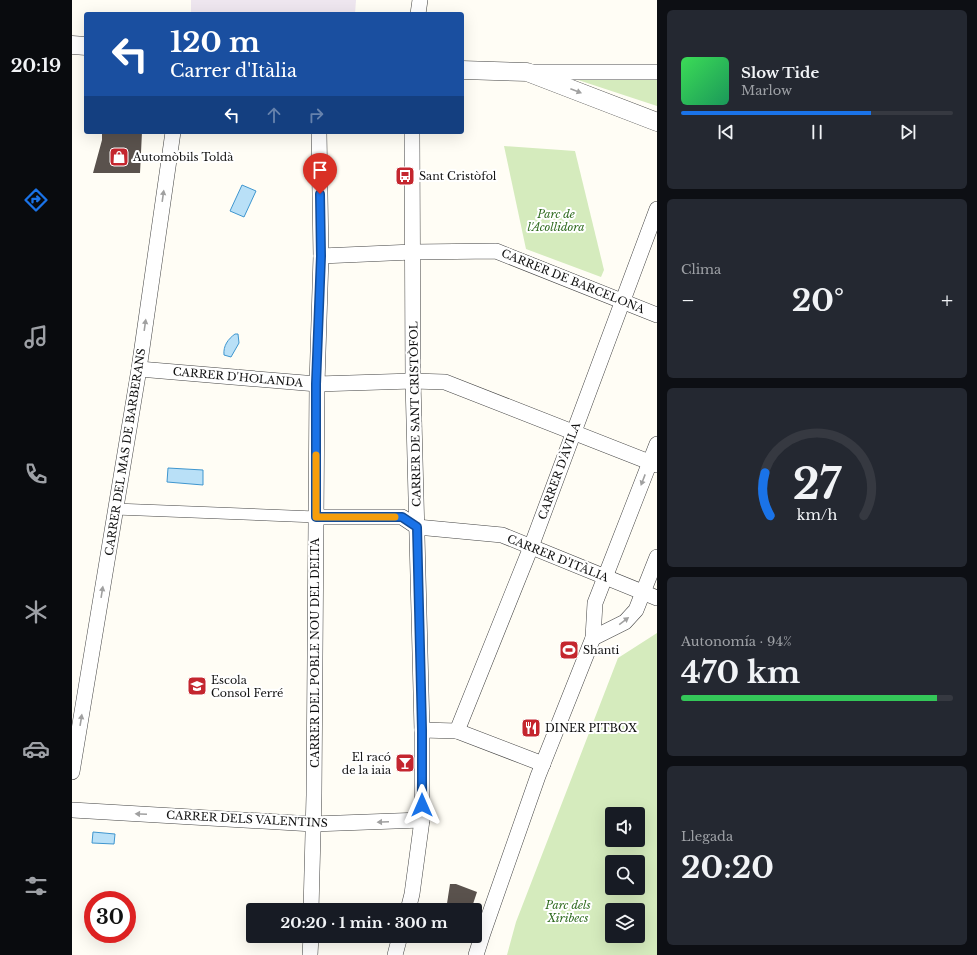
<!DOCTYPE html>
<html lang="es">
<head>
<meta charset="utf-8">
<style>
  :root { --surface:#171b24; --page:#242831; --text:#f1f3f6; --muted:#9ea1a6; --line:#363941; --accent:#1a73e8 }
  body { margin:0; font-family:"Libre Baskerville",serif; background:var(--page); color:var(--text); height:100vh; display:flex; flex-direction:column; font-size:15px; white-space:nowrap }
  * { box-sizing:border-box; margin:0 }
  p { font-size:13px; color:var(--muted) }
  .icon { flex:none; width:22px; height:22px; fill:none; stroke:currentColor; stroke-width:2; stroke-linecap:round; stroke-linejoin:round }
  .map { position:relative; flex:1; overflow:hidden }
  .drawer { display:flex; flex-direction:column; gap:10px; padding:10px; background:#0d0f14; width:320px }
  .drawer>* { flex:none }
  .banner { position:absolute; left:12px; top:12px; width:380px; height:122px; border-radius:4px; box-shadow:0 4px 16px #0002; background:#1a4fa0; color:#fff; overflow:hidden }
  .tools { position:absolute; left:533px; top:807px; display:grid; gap:8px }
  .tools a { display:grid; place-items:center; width:40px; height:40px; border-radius:4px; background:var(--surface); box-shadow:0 4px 16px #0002; font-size:20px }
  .speed { position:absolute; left:12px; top:891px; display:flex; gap:8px; font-size:20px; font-weight:700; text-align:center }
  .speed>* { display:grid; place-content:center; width:52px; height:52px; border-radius:50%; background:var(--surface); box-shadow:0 4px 16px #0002; line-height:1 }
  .speed .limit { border:6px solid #d22; background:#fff; color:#111 }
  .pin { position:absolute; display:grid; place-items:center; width:34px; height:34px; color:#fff; margin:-41px -17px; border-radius:50% 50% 50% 0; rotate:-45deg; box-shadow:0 0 4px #0007 }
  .pin .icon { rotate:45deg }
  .me { position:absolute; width:44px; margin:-22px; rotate:0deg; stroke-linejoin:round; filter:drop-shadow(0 0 3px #0008) }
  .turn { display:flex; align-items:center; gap:14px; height:84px; padding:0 20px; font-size:18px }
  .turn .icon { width:52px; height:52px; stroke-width:2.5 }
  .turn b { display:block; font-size:28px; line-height:34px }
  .lanes { display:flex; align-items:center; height:38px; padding:0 20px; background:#0003; justify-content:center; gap:20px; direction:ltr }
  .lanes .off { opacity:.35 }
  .big { font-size:30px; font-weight:700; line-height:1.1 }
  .drawer .tile { flex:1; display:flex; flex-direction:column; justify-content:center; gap:6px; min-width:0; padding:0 14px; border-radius:6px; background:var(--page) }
  .drawer .dial { align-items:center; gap:0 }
  .dial svg { height:104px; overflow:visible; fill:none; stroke:var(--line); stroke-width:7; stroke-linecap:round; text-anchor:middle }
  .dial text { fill:var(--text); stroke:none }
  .song { display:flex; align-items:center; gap:12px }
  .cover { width:48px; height:48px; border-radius:6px; background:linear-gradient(135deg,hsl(130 70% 55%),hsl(150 70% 35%)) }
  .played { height:4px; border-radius:2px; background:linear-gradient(90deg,var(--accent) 70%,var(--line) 70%) }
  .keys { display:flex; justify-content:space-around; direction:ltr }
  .heat { display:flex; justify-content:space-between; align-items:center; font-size:22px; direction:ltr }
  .charge { height:6px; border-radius:3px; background:linear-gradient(90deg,#34c759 94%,var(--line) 0) }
  .trip { position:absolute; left:174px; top:903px; width:236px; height:40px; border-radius:4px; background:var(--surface); box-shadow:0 4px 16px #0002; font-weight:700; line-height:40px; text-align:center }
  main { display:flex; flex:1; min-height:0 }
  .tab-bar { display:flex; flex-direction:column; width:72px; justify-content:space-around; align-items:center; background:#090b0e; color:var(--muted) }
  .tab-bar .icon { width:28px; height:28px }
  .tab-bar .on { color:var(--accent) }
  .tab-bar b { font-size:18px; color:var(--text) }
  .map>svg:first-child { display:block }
  .industrial { fill:#eee6ef }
  .green { fill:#d5ebbd; fill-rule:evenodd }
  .water { fill:#b9e0f7; stroke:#3f96cf }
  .building { fill:#5a524d }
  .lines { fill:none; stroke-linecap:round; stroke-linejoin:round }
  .pedestrian-casing { stroke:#444; stroke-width:12 }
  .minor-casing { stroke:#444; stroke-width:16 }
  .tertiary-casing { stroke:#444; stroke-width:19 }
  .pedestrian { stroke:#fff; stroke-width:11 }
  .minor { stroke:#fff; stroke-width:15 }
  .tertiary { stroke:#fff; stroke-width:18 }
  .oneway { fill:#a0a0a0 }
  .route-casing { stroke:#114b97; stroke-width:10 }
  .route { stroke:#1a73e8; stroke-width:7 }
  .slow { stroke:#f59e0b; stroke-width:7 }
  .labels { text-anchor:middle; stroke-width:4; stroke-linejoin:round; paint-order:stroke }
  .poi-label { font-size:11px; fill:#111; stroke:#fff; text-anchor:start }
  .park-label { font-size:11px; font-style:italic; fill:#2f6b1f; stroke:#fff }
  .street-label { font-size:11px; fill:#111; stroke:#fff }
</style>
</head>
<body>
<main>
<nav class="tab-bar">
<b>20:19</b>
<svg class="icon on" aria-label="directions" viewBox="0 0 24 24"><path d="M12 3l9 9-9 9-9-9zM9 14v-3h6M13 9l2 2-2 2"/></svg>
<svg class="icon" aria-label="music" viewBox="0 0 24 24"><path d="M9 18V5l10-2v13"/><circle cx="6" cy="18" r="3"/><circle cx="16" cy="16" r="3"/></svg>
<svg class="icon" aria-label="phone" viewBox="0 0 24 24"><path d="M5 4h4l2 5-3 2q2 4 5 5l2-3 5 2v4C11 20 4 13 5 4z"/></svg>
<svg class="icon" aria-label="climate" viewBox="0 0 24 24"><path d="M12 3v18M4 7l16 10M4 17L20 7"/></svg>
<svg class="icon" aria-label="car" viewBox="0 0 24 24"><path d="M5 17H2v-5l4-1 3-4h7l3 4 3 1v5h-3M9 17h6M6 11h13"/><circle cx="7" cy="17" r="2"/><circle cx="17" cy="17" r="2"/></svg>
<svg class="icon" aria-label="filters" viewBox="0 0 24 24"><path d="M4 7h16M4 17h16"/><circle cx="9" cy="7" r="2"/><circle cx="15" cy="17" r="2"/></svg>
</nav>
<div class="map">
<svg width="585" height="955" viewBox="0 0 585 955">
  <rect width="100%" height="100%" fill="#fffdf5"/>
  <path class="industrial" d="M119,0H284L283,14H119Z"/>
  <g class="green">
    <path d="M500,78H585V106Z"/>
    <path d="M432,146L503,151L532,270L529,277L454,249Z"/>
    <path d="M585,633V955H435L444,922L546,658ZM540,814H566V840H540ZM540,862H566V888H540ZM540,910H566V936H540Z"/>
  </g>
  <g class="water">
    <path d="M170,185L184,191L172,217L158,211Z"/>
    <path d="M163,334H166L167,343L159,357L152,355C151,346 156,339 163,334Z"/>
    <path d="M96,468L131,470V485L95,482Z"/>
    <path d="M21,832L43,834L42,844L20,843Z"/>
  </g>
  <g class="building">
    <path d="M30,132H70L68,173H21L30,140Z"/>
    <path d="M378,884H384L405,892L399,910H374Z"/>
  </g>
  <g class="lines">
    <g class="pedestrian-casing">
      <path id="pedestrian" d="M43,509L244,517"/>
    </g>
    <g class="minor-casing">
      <g id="minor">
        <path d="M346,14L348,0"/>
        <path d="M460,72H585"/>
        <path d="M249,256L341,252L424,251L585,315"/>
        <path d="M67,369L245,384L341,381L373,382L585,465"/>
        <path d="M244,517H330L345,527L430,535L585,598"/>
        <path d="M521,638L553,622L564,610L585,557"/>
        <path d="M350,730L385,731L471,764"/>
        <path d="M385,731L459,547L585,209"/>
        <path d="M0,772L67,369L101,132"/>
        <path d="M0,810L241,824L350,820"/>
        <path d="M239,910L242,795L245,384L249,256L247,132"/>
        <path d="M336,910L340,894L350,820V730L341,381L340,132"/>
        <path d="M238,955L239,936"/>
        <path d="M323,955L328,936"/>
        <path d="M404,955L411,933L466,776L521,638L523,603L585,444"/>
      </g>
    </g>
    <g class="tertiary-casing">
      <g id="tertiary">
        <path d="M0,45L14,46"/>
        <path d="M390,70L455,72L585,122"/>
      </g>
    </g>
    <use href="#pedestrian" class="pedestrian"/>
    <use href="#minor" class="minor"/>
    <use href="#tertiary" class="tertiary"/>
  </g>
  <defs><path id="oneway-solid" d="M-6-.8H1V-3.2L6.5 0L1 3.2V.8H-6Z"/></defs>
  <g class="oneway">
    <use href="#oneway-solid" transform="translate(504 91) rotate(21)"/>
    <use href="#oneway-solid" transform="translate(91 196) rotate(-82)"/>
    <use href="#oneway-solid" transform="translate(73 325) rotate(-82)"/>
    <use href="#oneway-solid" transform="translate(571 480) rotate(111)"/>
    <use href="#oneway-solid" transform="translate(30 592) rotate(-81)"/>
    <use href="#oneway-solid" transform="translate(552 621) rotate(-37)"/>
    <use href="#oneway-solid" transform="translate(9 720) rotate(-81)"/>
    <use href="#oneway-solid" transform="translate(69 814) rotate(-177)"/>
    <use href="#oneway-solid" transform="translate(311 822) rotate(178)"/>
  </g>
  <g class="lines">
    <g class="route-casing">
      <path id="route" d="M248,194L249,256L244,384V517H330L345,527L350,730V805"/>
    </g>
    <use href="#route" class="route"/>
    <path class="slow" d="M244,455V517H323"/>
  </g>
  <defs>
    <g id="shop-square" transform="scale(1)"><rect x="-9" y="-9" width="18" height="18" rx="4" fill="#c4262e" stroke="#fff"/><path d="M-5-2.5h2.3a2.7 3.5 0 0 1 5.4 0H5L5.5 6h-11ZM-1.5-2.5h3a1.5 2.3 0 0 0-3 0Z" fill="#fff"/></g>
    <g id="bus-square" transform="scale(1)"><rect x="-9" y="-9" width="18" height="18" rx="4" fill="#c4262e" stroke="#fff"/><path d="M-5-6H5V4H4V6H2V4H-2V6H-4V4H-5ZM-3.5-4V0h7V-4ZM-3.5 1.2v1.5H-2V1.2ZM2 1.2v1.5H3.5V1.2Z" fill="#fff"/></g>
    <g id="stadium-square" transform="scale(1)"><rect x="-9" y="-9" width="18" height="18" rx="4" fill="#c4262e" stroke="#fff"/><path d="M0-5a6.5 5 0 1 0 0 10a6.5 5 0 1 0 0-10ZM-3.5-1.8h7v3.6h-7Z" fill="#fff"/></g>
    <g id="school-square" transform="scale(1)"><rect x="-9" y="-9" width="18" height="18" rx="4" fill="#c4262e" stroke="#fff"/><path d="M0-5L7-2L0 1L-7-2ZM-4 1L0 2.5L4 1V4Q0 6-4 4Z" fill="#fff"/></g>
    <g id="restaurant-square" transform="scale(1)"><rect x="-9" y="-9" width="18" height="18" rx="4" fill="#c4262e" stroke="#fff"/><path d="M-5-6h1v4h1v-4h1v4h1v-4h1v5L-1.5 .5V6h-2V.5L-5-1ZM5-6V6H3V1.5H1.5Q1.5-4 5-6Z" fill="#fff"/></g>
    <g id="bar-square" transform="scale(1)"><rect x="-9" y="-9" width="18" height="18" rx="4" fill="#c4262e" stroke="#fff"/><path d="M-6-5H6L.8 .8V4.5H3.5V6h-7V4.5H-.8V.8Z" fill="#fff"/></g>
  </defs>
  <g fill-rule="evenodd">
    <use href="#shop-square" x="47" y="157"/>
    <use href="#bus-square" x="333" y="176"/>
    <use href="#stadium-square" x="497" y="650"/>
    <use href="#school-square" x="125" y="686"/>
    <use href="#restaurant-square" x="459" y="728"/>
    <use href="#bar-square" x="333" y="763"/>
  </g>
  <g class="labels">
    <g class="poi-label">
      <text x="61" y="161">Automòbils Toldà</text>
      <text x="347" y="180">Sant Cristòfol</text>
      <text x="511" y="654">Shanti</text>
      <text x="139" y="684">Escola<tspan x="139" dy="13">Consol Ferré</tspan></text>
      <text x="473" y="732">DINER PITBOX</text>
      <text x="319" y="761" text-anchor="end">El racó<tspan x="319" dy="13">de la iaia</tspan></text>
    </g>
    <g class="park-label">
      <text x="484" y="218">Parc de<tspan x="484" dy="13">l'Acollidora</tspan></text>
      <text x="496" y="909">Parc dels<tspan x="496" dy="13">Xiribecs</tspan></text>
    </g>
    <g class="street-label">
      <text transform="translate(501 281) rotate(22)" y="4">CARRER DE BARCELONA</text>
      <text transform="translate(166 377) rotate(5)" y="4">CARRER D'HOLANDA</text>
      <text transform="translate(343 414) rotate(-91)" y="4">CARRER DE SANT CRISTÒFOL</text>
      <text transform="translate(53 452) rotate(-81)" y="4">CARRER DEL MAS DE BARBERANS</text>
      <text transform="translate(487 471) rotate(-70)" y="4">CARRER D'ÀVILA</text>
      <text transform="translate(486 558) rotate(22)" y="4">CARRER D'ITÀLIA</text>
      <text transform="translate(243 653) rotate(-90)" y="4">CARRER DEL POBLE NOU DEL DELTA</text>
      <text transform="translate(175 819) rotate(3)" y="4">CARRER DELS VALENTINS</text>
    </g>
  </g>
</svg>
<div class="tools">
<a><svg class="icon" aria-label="sound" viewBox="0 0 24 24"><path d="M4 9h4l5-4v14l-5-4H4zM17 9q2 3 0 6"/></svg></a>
<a><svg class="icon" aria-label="search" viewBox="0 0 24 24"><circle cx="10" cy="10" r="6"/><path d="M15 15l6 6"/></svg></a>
<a><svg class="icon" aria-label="layers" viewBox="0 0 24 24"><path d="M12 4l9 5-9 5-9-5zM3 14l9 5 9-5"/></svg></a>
</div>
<div class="speed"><div class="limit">30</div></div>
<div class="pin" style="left:248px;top:194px;background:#d93025"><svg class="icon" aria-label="arrive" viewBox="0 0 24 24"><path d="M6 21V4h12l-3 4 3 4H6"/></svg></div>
<svg class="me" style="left:350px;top:805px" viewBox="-20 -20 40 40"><path d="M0-17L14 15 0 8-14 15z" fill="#1a73e8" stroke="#fff" stroke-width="4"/></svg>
<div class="trip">20:20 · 1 min · 300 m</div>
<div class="banner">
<div class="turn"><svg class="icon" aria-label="left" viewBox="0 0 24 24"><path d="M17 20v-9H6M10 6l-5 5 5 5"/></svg><div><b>120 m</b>Carrer d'Itàlia</div></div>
<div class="lanes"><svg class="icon" aria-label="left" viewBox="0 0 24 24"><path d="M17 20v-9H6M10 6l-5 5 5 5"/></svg><svg class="icon off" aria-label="ahead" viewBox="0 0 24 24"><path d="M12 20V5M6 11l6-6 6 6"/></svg><svg class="icon off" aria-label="right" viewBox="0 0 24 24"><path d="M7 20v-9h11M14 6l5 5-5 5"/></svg></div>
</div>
</div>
<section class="drawer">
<div class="tile">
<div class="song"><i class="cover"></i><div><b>Slow Tide</b><p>Marlow</p></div></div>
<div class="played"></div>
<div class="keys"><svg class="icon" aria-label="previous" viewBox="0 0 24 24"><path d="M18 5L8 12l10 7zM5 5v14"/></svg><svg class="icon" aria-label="pause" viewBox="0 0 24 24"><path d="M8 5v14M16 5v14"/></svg><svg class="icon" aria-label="next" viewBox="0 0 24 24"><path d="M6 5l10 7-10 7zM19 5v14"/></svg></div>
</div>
<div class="tile"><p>Clima</p>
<div class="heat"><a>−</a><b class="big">20°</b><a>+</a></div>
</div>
<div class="tile dial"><svg viewBox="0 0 100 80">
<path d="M14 69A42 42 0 1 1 86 69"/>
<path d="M14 69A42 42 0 0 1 10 36" stroke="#1a73e8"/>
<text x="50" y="56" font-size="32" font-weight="700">27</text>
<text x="50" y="72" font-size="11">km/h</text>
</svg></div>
<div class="tile"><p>Autonomía · 94%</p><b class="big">470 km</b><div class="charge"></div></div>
<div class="tile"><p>Llegada</p><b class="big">20:20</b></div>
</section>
</main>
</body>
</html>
